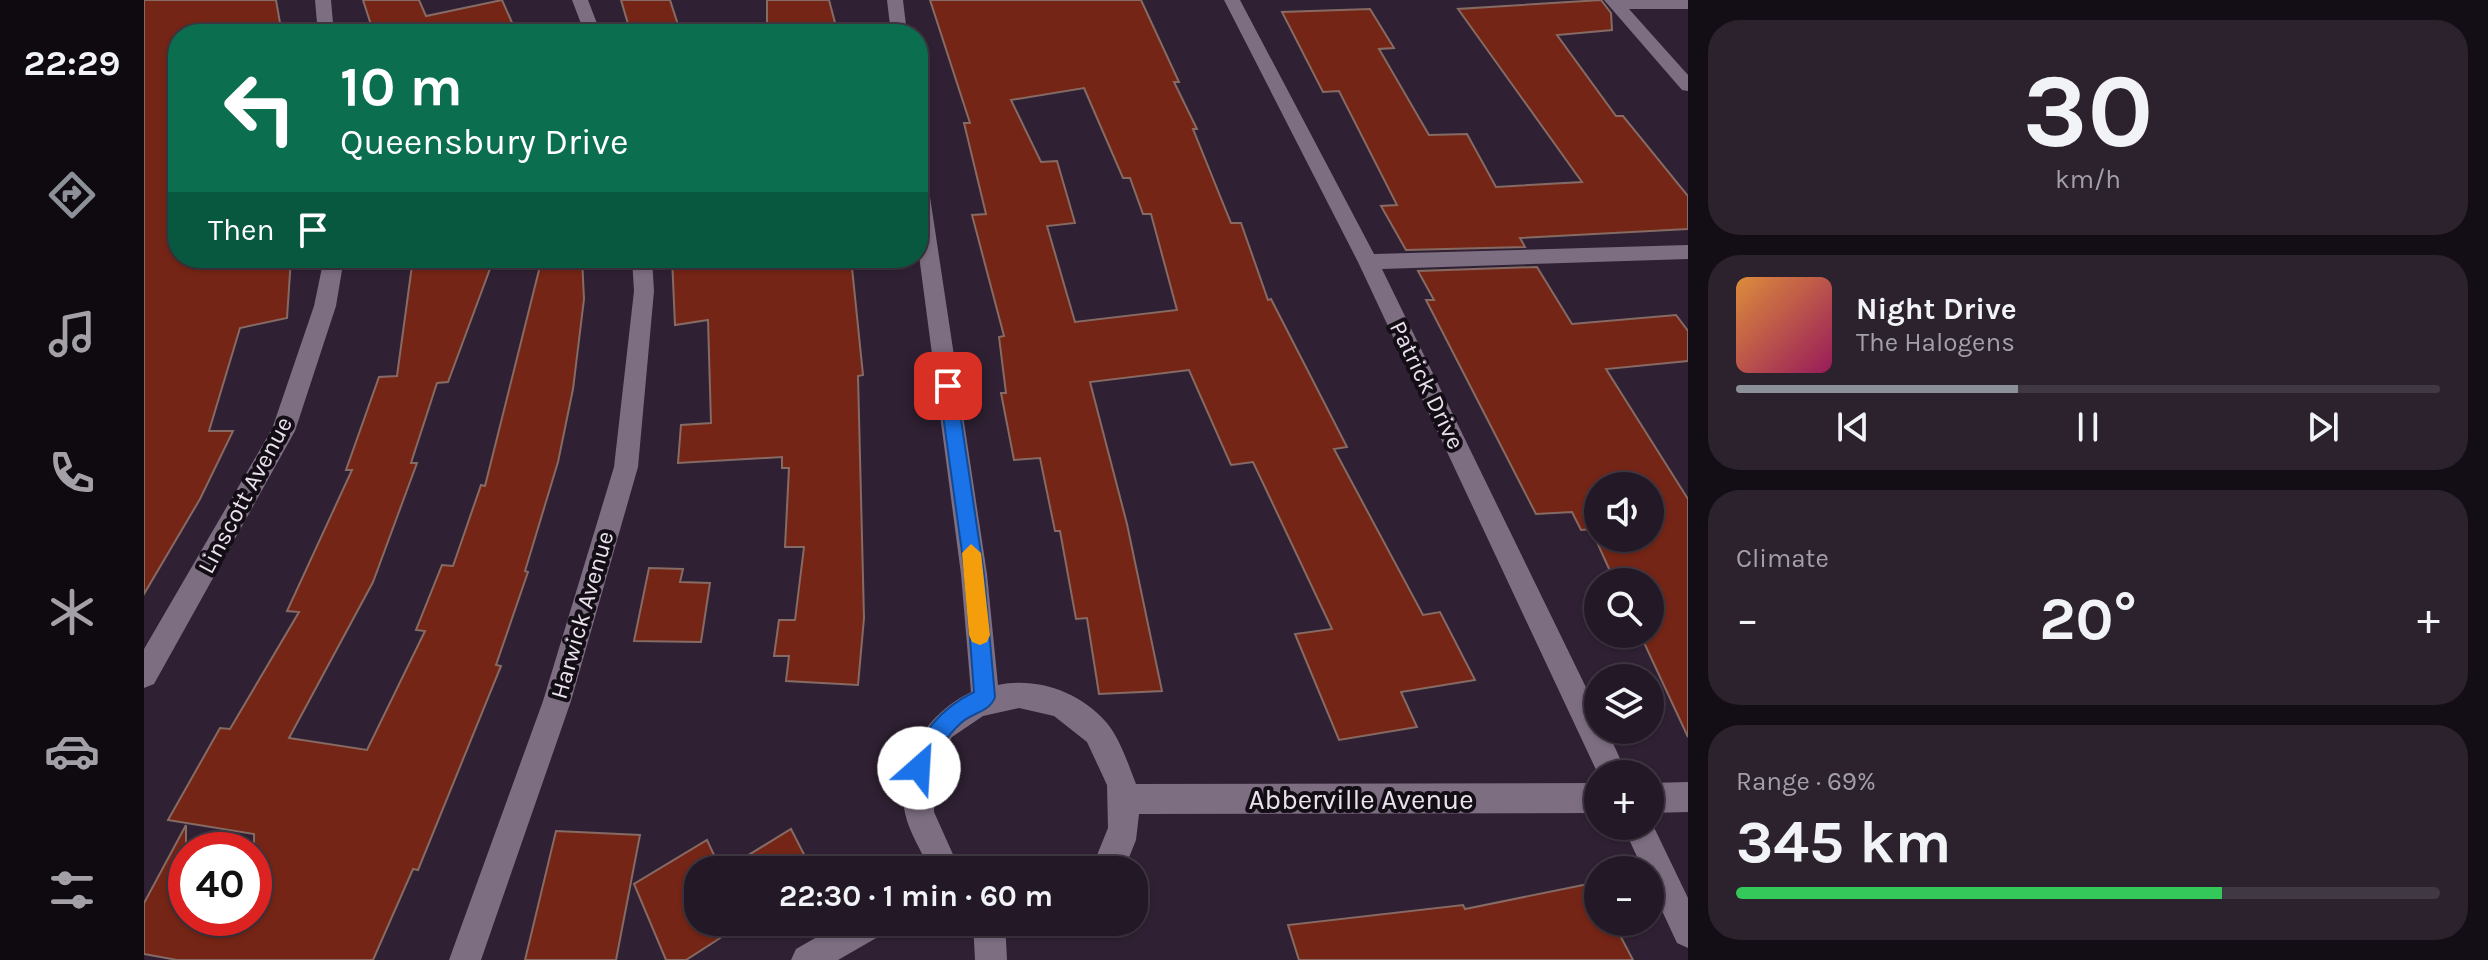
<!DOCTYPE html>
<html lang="en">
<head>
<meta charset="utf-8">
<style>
  :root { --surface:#231926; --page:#2b222e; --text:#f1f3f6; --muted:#a3a0a7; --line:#403843; --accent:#8c9099 }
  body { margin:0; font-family:Karla,sans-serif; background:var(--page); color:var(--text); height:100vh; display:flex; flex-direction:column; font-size:30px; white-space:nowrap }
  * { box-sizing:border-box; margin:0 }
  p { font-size:26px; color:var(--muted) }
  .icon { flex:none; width:44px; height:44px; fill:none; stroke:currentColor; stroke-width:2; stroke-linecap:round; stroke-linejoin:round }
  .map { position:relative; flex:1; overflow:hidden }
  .sheet { display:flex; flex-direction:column; gap:20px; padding:20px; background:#130e15; width:800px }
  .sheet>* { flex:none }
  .top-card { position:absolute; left:24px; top:24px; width:760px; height:244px; border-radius:32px; box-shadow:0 2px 6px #0004,0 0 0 2px var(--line); background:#0b6e4f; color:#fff; overflow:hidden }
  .controls { position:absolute; left:1440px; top:472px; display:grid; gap:16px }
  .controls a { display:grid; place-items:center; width:80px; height:80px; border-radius:50%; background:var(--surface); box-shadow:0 2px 6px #0004,0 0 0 2px var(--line); font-size:40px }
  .speed { position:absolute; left:24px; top:832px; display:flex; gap:16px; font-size:40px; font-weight:700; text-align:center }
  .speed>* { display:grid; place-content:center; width:104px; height:104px; border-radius:50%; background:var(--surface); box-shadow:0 2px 6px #0004,0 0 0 2px var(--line); line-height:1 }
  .speed .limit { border:12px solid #d22; background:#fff; color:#111 }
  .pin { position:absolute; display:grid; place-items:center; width:68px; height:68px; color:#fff; margin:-34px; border-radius:16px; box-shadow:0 4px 12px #0006 }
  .me { position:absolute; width:88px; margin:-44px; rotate:26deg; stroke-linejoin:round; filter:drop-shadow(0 0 6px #0008) }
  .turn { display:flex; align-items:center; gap:28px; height:168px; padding:0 40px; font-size:36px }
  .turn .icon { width:104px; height:104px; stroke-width:2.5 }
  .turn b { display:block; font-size:56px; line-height:68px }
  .then { display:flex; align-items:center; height:76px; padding:0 40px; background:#0003; gap:16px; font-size:30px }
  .big { font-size:60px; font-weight:700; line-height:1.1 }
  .sheet .tile { flex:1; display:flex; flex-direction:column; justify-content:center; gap:12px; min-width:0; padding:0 28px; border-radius:32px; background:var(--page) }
  .sheet .dial { align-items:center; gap:0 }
  .dial b { font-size:104px; line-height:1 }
  .song { display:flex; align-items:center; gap:24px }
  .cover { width:96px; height:96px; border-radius:12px; background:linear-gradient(135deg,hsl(30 70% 55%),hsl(330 70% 35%)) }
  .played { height:8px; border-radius:4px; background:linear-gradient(90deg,var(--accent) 40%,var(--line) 40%) }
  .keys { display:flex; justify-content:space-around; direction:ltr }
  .heat { display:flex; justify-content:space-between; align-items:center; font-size:44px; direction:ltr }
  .charge { height:12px; border-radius:6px; background:linear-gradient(90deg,#34c759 69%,var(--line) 0) }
  .trip { position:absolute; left:540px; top:856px; width:464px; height:80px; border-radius:32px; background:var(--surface); box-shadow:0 2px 6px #0004,0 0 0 2px var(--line); font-weight:700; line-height:80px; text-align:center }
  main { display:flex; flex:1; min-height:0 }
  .menu { display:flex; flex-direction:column; width:144px; justify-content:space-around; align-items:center; background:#0e0a0f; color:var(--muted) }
  .menu .icon { width:56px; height:56px }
  .menu .current { color:var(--accent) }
  .menu b { font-size:36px; color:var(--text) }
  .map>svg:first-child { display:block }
  .building { fill:#752515; stroke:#866a64; stroke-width:2; fill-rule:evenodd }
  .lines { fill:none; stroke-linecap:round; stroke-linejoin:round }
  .minor { fill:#7d6e82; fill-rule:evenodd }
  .route { fill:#1a73e8; stroke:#114b97; stroke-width:2 }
  .slow { fill:#f59e0b }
  .labels { text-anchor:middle; stroke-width:8; stroke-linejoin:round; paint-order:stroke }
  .street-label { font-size:24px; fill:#eae1ed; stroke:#130e15 }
  .near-street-label { font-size:28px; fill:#eae1ed; stroke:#130e15 }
</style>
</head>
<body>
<main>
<nav class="menu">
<b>22:29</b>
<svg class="icon current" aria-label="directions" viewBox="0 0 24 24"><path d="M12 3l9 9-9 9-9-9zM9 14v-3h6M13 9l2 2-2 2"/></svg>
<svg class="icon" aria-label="music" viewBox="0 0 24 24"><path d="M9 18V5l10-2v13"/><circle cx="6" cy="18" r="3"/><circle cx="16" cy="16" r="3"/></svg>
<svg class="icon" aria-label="phone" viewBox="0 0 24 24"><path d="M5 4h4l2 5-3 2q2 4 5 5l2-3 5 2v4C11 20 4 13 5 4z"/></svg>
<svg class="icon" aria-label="climate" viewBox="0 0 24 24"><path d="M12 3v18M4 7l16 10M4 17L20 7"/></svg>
<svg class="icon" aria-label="car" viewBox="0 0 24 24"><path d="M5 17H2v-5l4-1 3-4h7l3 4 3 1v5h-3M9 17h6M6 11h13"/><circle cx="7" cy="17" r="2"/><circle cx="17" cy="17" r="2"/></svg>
<svg class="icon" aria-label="filters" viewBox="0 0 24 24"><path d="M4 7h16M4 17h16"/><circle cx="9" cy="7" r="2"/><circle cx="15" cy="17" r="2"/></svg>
</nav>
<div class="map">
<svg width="1544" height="960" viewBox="0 0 1544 960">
  <rect width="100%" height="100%" fill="#2f2133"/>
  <g class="building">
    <path d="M0,0H132L138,34H34V258H147L143,318L96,328L65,431H89L56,499L0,594Z"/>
    <path d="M219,0H275L282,16L358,0L373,34H230Z"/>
    <path d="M477,0H526L537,34H487Z"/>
    <path d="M623,0H685L694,34H623Z"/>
    <path d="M786,0H997L1035,82H1030L1053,129H1049L1087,223H1097L1124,300L1127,299L1203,447L1190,449L1279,615L1296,612L1331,680L1257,692L1273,727L1195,740L1151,634L1188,629L1109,462L1087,465L1045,370L946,382L983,524L1018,691L955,694L943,618L932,619L916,531H911L896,458L870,460L857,393H862L855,337L860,336L828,215L842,214L820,123H826ZM940,88L979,178H986L999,214H1007L1033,310L931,322L903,226L931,223L913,161L897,162L867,100Z"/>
    <path d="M1457,0L1467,13L1468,30L1413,35L1472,116H1479L1544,196V229L1376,238L1381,247L1262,250L1237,206L1253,205L1195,91L1179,92L1138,12L1226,9L1250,48L1235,49L1285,135L1323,134L1352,187L1438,182L1314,9Z"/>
    <path d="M269,258H350L304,382L293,383L267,463H273L229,582L145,738L223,750L281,631L272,630L298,565L309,566L337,485L341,486L398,258H438L440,299L429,389L414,462L381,571L384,572L352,665L357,666L274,870L269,869L229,960H33L0,954V903L42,825V918H110V834L24,820L76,728L86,729L155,612L143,611L208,470H202L235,377L253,376Z"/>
    <path d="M528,258H707L719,375L714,376L720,618L714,685L642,681L645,656H630L635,620H651L660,547H641L645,468H638V457L534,463L537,425L567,423L564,320L531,325Z"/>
    <path d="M1393,267L1428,324L1532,315L1544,331V361L1462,369L1544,499V737L1496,634H1506V582H1471L1447,529L1437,530L1428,512L1392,514L1282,300H1290L1274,271ZM1454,486H1506V538H1454Z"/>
    <path d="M505,568L539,569L536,582L566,583L557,642L490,641Z"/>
    <path d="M647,829L668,870H580Z"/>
    <path d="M412,831L496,835L472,960H381Z"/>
    <path d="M563,840L577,870H554V922H601L542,960H522L490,884Z"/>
    <path d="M1454,882V922H1469L1489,960H1155L1144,925L1319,905L1321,909Z"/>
  </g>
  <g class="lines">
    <g class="minor">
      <path d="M171,0H187L190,34H174Z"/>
      <path d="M428,0H444L457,34H441Z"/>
      <path d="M743,0H759L763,34H747Z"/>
      <path d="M1080,0H1096L1230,254L1544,245V259L1238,269L1454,712V730H1463L1483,774H1454L1214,262Z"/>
      <path d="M1460,0H1544V9H1485L1544,75V91L1538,90Z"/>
      <path d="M774,171L783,177L843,574L854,685C892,677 935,691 962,722C975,736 985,766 992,784L1454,783V813L995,814L992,840L980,870H947L964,828L963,785L943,742L910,716L875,708L839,716L808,737L791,767L790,812L816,870H786C778,852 765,832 761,813C751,762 782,714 827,692L817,574L774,248Z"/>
      <path d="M180,258H200L192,306L151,431L10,684L0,688V649L128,429L170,306Z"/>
      <path d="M488,258H508L510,291L494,467L427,701L337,960H305L399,701L470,467L490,291Z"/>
      <path d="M1544,782V812L1506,813V783Z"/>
      <path d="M1506,819L1544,898V948L1533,943L1506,885V870H1499L1479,826H1506Z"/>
      <path d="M699,922H746L741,933L694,960H647L652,949Z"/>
      <path d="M829,922H861L863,960H831Z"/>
    </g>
  </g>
  <path class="route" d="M804,379L812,386L840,574L851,697C846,712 827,713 817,723C800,738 792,755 783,776L775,779L767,776L764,768C779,732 794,710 830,692L821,574L795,386Z"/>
  <path class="slow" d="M827,544L837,553L846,635L843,642L836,645L828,642L825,635L818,553Z"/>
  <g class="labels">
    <g class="street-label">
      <text transform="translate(1283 385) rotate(64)" y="8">Patrick Drive</text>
      <text transform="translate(101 495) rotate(-62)" y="8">Linscott Avenue</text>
      <text transform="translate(438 615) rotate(-74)" y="8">Harwick Avenue</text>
    </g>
    <g class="near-street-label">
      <text x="1217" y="809">Abberville Avenue</text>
    </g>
  </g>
</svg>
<div class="controls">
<a><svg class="icon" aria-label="sound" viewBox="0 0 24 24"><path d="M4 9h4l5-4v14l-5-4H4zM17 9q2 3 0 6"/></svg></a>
<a><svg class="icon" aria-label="search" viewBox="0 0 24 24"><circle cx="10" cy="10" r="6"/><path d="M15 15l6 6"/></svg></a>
<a><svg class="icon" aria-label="layers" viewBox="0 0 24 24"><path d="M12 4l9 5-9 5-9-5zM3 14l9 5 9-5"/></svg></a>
<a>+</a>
<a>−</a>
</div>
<div class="speed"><div class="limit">40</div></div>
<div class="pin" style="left:804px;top:386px;background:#d93025"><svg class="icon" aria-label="arrive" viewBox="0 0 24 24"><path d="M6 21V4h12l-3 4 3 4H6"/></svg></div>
<svg class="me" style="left:775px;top:768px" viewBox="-20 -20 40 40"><circle r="19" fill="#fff"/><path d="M0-13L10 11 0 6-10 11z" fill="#1a73e8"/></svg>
<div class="trip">22:30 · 1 min · 60 m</div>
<div class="top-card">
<div class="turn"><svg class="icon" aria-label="left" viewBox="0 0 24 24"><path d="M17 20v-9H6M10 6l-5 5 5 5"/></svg><div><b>10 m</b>Queensbury Drive</div></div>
<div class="then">Then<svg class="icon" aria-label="arrive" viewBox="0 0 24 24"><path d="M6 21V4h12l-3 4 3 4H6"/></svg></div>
</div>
</div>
<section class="sheet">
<div class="tile dial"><b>30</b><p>km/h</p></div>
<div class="tile">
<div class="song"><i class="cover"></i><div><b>Night Drive</b><p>The Halogens</p></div></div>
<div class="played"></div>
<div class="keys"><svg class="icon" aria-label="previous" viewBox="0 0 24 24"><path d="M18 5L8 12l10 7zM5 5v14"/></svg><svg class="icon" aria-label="pause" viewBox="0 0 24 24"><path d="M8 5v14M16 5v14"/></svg><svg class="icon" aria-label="next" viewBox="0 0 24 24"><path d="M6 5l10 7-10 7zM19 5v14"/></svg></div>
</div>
<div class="tile"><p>Climate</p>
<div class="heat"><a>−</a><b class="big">20°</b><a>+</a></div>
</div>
<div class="tile"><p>Range · 69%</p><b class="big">345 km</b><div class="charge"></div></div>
</section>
</main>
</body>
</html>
